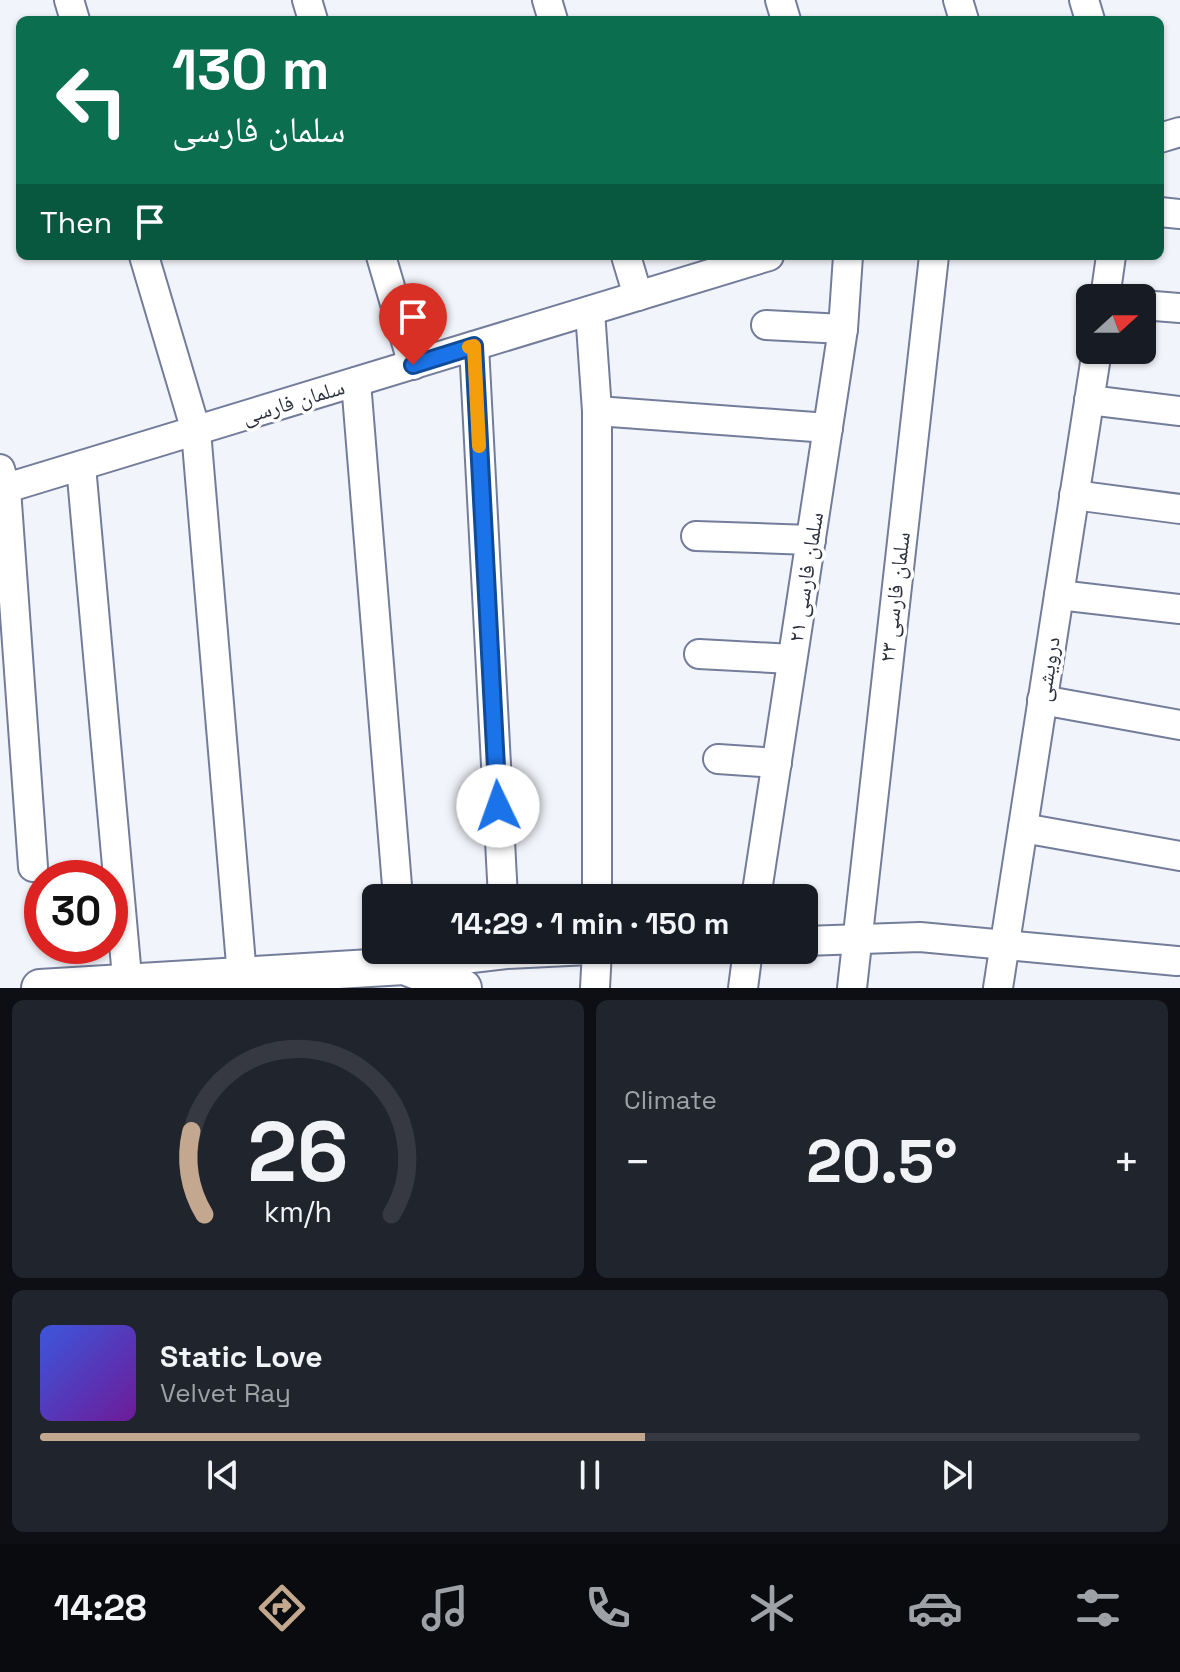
<!DOCTYPE html>
<html lang="en">
<head>
<meta charset="utf-8">
<style>
  :root { --surface:#171b24; --page:#20242c; --text:#f1f3f6; --muted:#9ea1a6; --line:#363941; --accent:#c3a88f }
  body { margin:0; font-family:"Space Grotesk","Noto Naskh Arabic",sans-serif; background:var(--page); color:var(--text); height:100vh; display:flex; flex-direction:column; font-size:30px; white-space:nowrap }
  * { box-sizing:border-box; margin:0 }
  p { font-size:26px; color:var(--muted) }
  .icon { flex:none; width:44px; height:44px; fill:none; stroke:currentColor; stroke-width:2; stroke-linecap:round; stroke-linejoin:round }
  .map { position:relative; height:988px; overflow:hidden }
  .details { display:flex; flex-direction:column; gap:12px; padding:12px; background:#0d0f14; flex:1 }
  .details>* { flex:none }
  .top-card { position:absolute; left:16px; top:16px; width:1148px; height:244px; border-radius:12px; box-shadow:0 2px 6px #0004; background:#0b6e4f; color:#fff; overflow:hidden }
  .needle { width:52px; rotate:69deg }
  .buttons { position:absolute; left:1076px; top:284px; display:grid; gap:16px }
  .buttons a { display:grid; place-items:center; width:80px; height:80px; border-radius:12px; background:var(--surface); box-shadow:0 2px 6px #0004; font-size:40px }
  .speed { position:absolute; left:24px; top:860px; display:flex; gap:16px; font-size:40px; font-weight:700; text-align:center }
  .speed>* { display:grid; place-content:center; width:104px; height:104px; border-radius:50%; background:var(--surface); box-shadow:0 2px 6px #0004; line-height:1 }
  .speed .limit { border:12px solid #d22; background:#fff; color:#111 }
  .pin { position:absolute; display:grid; place-items:center; width:68px; height:68px; color:#fff; margin:-82px -34px; border-radius:50% 50% 50% 0; rotate:-45deg; box-shadow:0 0 8px #0007 }
  .pin .icon { rotate:45deg }
  .me { position:absolute; width:88px; margin:-44px; rotate:357deg; stroke-linejoin:round; filter:drop-shadow(0 0 6px #0008) }
  .turn { display:flex; align-items:center; gap:28px; height:168px; padding:0 24px; font-size:36px }
  .turn .icon { width:104px; height:104px; stroke-width:2.5 }
  .turn b { display:block; font-size:56px; line-height:68px }
  .then { display:flex; align-items:center; height:76px; padding:0 24px; background:#0003; gap:16px; font-size:30px }
  .big { font-size:60px; font-weight:700; line-height:1.1 }
  .details .card { flex:1; display:flex; flex-direction:column; justify-content:center; gap:12px; min-width:0; padding:0 28px; border-radius:12px; background:var(--page) }
  .details .dial { align-items:center; gap:0 }
  .dial svg { height:208px; overflow:visible; fill:none; stroke:var(--line); stroke-width:7; stroke-linecap:round; text-anchor:middle }
  .dial text { fill:var(--text); stroke:none }
  .song { display:flex; align-items:center; gap:24px }
  .cover { width:96px; height:96px; border-radius:12px; background:linear-gradient(135deg,hsl(230 70% 55%),hsl(280 70% 35%)) }
  .played { height:8px; border-radius:4px; background:linear-gradient(90deg,var(--accent) 55%,var(--line) 55%) }
  .keys { display:flex; justify-content:space-around; direction:ltr }
  .heat { display:flex; justify-content:space-between; align-items:center; font-size:44px; direction:ltr }
  .details .tiles { flex:1; display:grid; gap:12px; grid-template-columns:1fr 1fr }
  .card:last-child { grid-column:span 2 }
  .trip { position:absolute; left:362px; top:884px; width:456px; height:80px; border-radius:12px; background:var(--surface); box-shadow:0 2px 6px #0004; font-weight:700; line-height:80px; text-align:center }
  .menu { display:flex; height:128px; justify-content:space-around; align-items:center; background:#090b0e; color:var(--muted) }
  .menu .icon { width:56px; height:56px }
  .menu .on { color:var(--accent) }
  .menu b { font-size:36px; color:var(--text) }
  .map>svg:first-child { display:block }
  .lines { fill:none; stroke-linecap:round; stroke-linejoin:round }
  .minor-casing { stroke:#737d9a; stroke-width:32 }
  .major-casing { stroke:#737d9a; stroke-width:40 }
  .minor { stroke:#fff; stroke-width:28 }
  .major { stroke:#fff; stroke-width:36 }
  .route-casing { stroke:#114b97; stroke-width:20 }
  .route { stroke:#1a73e8; stroke-width:14 }
  .slow { stroke:#f59e0b; stroke-width:14 }
  .labels { text-anchor:middle; stroke-width:7; stroke-linejoin:round; paint-order:stroke }
  .street-label { font-size:22px; fill:#2c313d; stroke:#fff }
</style>
</head>
<body>
<div class="map">
<svg width="1180" height="988" viewBox="0 0 1180 988">
  <rect width="100%" height="100%" fill="#f2f4fb"/>
  <g class="lines">
    <g class="minor-casing">
      <g id="minor">
        <path d="M69,0L75,20"/>
        <path d="M307,0L313,20"/>
        <path d="M547,0L553,20"/>
        <path d="M780,0L786,20"/>
        <path d="M958,0L964,20"/>
        <path d="M1084,0L1090,20"/>
        <path d="M1160,138L1180,132"/>
        <path d="M1160,212L1180,214"/>
        <path d="M144,256L196,431L243,988"/>
        <path d="M381,256L413,365"/>
        <path d="M626,256L638,296"/>
        <path d="M1105,298L1111,256"/>
        <path d="M1142,305L1180,308"/>
        <path d="M590,311L597,411V898"/>
        <path d="M766,325L843,329"/>
        <path d="M474,346L503,898"/>
        <path d="M356,382L398,898"/>
        <path d="M1089,400L1180,411"/>
        <path d="M597,411L828,428"/>
        <path d="M81,466L128,988"/>
        <path d="M0,469L6,489L33,867"/>
        <path d="M0,490L769,256"/>
        <path d="M1074,495L1180,509"/>
        <path d="M696,536L811,540"/>
        <path d="M1059,595L1180,609"/>
        <path d="M699,654L792,659"/>
        <path d="M1042,700L1180,725"/>
        <path d="M718,759L777,763"/>
        <path d="M1023,828L1180,856"/>
        <path d="M756,898L843,329L848,256"/>
        <path d="M804,941L920,937L1177,961"/>
        <path d="M404,966L506,954L589,950"/>
        <path d="M595,988L597,950"/>
        <path d="M743,988L748,950"/>
        <path d="M852,988L934,256"/>
        <path d="M998,988L1097,350"/>
      </g>
    </g>
    <g class="major-casing">
      <path id="major" d="M40,988L404,966L463,988"/>
    </g>
    <use href="#minor" class="minor"/>
    <use href="#major" class="major"/>
  </g>
  <g class="lines">
    <g class="route-casing">
      <path id="route" d="M413,365L474,346L498,806"/>
    </g>
    <use href="#route" class="route"/>
    <path class="slow" d="M469,347L474,346L479,446"/>
  </g>
  <g class="labels">
    <g class="street-label">
      <text transform="translate(293 401) rotate(-17)" y="8">سلمان فارسی</text>
      <text transform="translate(805 577) rotate(-81)" y="8">سلمان فارسی ۲۱</text>
      <text transform="translate(894 597) rotate(-83)" y="8">سلمان فارسی ۲۳</text>
      <text transform="translate(1047 669) rotate(-81)" y="8">درویشی</text>
    </g>
  </g>
</svg>
<div class="buttons">
<a><svg class="needle" viewBox="-14 -14 28 28"><path d="M0-13l5 13h-10z" fill="#e53935"/><path d="M0 13l5-13h-10z" fill="#9ea1a6"/></svg></a>
</div>
<div class="speed"><div class="limit">30</div></div>
<div class="pin" style="left:413px;top:365px;background:#d93025"><svg class="icon" aria-label="arrive" viewBox="0 0 24 24"><path d="M6 21V4h12l-3 4 3 4H6"/></svg></div>
<svg class="me" style="left:498px;top:806px" viewBox="-20 -20 40 40"><circle r="19" fill="#fff"/><path d="M0-13L10 11 0 6-10 11z" fill="#1a73e8"/></svg>
<div class="trip">14:29 · 1 min · 150 m</div>
<div class="top-card">
<div class="turn"><svg class="icon" aria-label="left" viewBox="0 0 24 24"><path d="M17 20v-9H6M10 6l-5 5 5 5"/></svg><div><b>130 m</b>سلمان فارسی</div></div>
<div class="then">Then<svg class="icon" aria-label="arrive" viewBox="0 0 24 24"><path d="M6 21V4h12l-3 4 3 4H6"/></svg></div>
</div>
</div>
<section class="details">
<div class="tiles">
<div class="card dial"><svg viewBox="0 0 100 80">
<path d="M14 69A42 42 0 1 1 86 69"/>
<path d="M14 69A42 42 0 0 1 9 37" stroke="#c3a88f"/>
<text x="50" y="56" font-size="32" font-weight="700">26</text>
<text x="50" y="72" font-size="11">km/h</text>
</svg></div>
<div class="card"><p>Climate</p>
<div class="heat"><a>−</a><b class="big">20.5°</b><a>+</a></div>
</div>
<div class="card">
<div class="song"><i class="cover"></i><div><b>Static Love</b><p>Velvet Ray</p></div></div>
<div class="played"></div>
<div class="keys"><svg class="icon" aria-label="previous" viewBox="0 0 24 24"><path d="M18 5L8 12l10 7zM5 5v14"/></svg><svg class="icon" aria-label="pause" viewBox="0 0 24 24"><path d="M8 5v14M16 5v14"/></svg><svg class="icon" aria-label="next" viewBox="0 0 24 24"><path d="M6 5l10 7-10 7zM19 5v14"/></svg></div>
</div>
</div>
</section>
<nav class="menu">
<b>14:28</b>
<svg class="icon on" aria-label="directions" viewBox="0 0 24 24"><path d="M12 3l9 9-9 9-9-9zM9 14v-3h6M13 9l2 2-2 2"/></svg>
<svg class="icon" aria-label="music" viewBox="0 0 24 24"><path d="M9 18V5l10-2v13"/><circle cx="6" cy="18" r="3"/><circle cx="16" cy="16" r="3"/></svg>
<svg class="icon" aria-label="phone" viewBox="0 0 24 24"><path d="M5 4h4l2 5-3 2q2 4 5 5l2-3 5 2v4C11 20 4 13 5 4z"/></svg>
<svg class="icon" aria-label="climate" viewBox="0 0 24 24"><path d="M12 3v18M4 7l16 10M4 17L20 7"/></svg>
<svg class="icon" aria-label="car" viewBox="0 0 24 24"><path d="M5 17H2v-5l4-1 3-4h7l3 4 3 1v5h-3M9 17h6M6 11h13"/><circle cx="7" cy="17" r="2"/><circle cx="17" cy="17" r="2"/></svg>
<svg class="icon" aria-label="filters" viewBox="0 0 24 24"><path d="M4 7h16M4 17h16"/><circle cx="9" cy="7" r="2"/><circle cx="15" cy="17" r="2"/></svg>
</nav>
</body>
</html>
